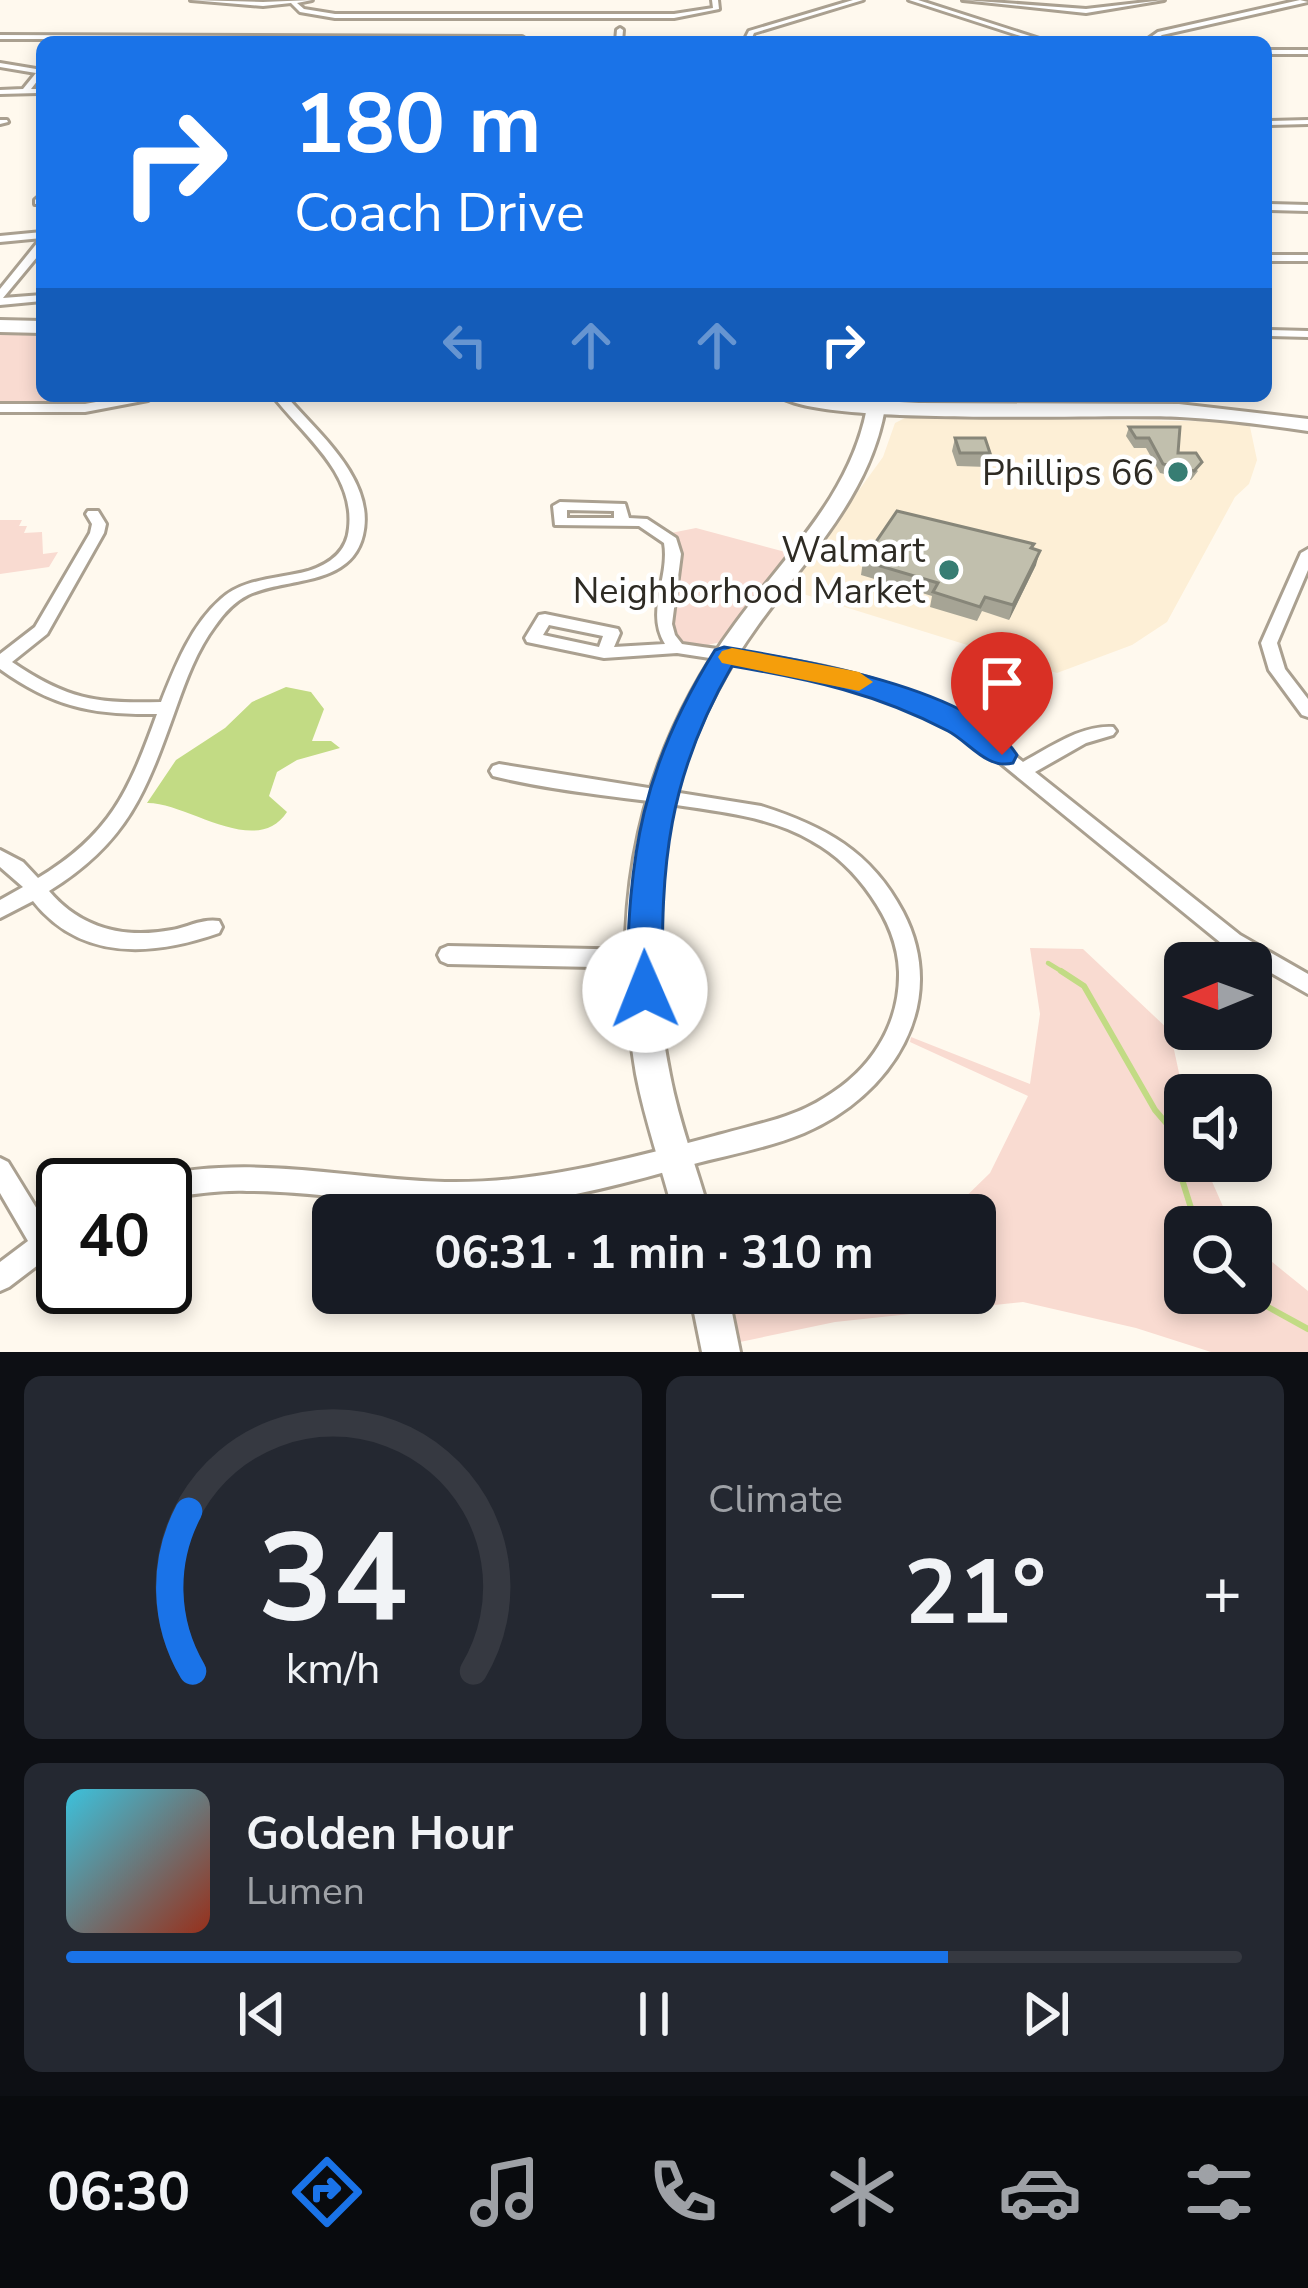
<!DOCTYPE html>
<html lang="en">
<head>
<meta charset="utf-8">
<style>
  :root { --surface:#171b24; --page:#242831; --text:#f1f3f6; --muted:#9ea1a6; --line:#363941; --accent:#1a73e8 }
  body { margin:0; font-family:"Nunito Sans",sans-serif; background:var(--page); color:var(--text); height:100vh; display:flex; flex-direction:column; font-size:45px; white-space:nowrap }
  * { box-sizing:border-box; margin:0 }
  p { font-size:39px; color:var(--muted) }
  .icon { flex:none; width:66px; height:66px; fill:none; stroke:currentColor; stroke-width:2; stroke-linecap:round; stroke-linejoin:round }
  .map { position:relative; height:1352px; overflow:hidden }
  .panel { display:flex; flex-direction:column; gap:24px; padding:24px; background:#0d0f14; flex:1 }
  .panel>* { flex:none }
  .hud { position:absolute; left:36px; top:36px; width:1236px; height:366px; border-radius:18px; box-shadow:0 6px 18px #0003; background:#1a73e8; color:#fff; overflow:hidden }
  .needle { width:78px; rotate:269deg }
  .fabs { position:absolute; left:1164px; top:942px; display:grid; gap:24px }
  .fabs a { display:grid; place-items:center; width:108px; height:108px; border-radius:18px; background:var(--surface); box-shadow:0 6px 18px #0003; font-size:60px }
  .speed { position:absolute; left:36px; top:1158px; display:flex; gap:24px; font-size:60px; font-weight:700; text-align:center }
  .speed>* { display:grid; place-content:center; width:156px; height:156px; border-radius:50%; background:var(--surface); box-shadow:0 6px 18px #0003; line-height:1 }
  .speed .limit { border:6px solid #111; border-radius:18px; background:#fff; color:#111 }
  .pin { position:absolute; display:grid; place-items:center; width:102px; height:102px; color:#fff; margin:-123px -51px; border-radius:50% 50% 50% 0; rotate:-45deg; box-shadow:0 0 12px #0007 }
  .pin .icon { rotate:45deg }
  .me { position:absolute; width:132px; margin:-66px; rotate:359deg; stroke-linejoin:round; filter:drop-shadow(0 0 9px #0008) }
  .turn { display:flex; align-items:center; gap:42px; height:252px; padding:0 60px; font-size:54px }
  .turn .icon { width:156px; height:156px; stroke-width:2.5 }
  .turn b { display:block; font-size:84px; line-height:102px }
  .lanes { display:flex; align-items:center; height:114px; padding:0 60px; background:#0003; justify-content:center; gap:60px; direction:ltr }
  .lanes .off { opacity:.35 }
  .big { font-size:90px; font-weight:700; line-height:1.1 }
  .panel .tile { flex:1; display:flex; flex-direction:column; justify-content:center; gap:18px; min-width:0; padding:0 42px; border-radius:18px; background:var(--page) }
  .panel .dial { align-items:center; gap:0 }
  .dial svg { height:312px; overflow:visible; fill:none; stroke:var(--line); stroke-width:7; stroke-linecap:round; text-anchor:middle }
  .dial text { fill:var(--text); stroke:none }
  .song { display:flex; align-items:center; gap:36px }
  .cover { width:144px; height:144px; border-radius:18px; background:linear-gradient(135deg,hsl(190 70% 55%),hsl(10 70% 35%)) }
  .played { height:12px; border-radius:6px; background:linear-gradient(90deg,var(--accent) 75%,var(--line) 75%) }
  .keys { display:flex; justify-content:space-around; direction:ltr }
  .heat { display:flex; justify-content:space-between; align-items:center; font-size:66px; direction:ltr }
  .panel .tiles { flex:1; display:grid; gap:24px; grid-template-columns:1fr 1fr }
  .tile:last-child { grid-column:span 2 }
  .trip { position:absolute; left:312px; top:1194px; width:684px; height:120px; border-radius:18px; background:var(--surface); box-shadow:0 6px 18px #0003; font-weight:700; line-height:120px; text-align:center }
  .dock { display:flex; height:192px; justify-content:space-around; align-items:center; background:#090b0e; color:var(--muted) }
  .dock .icon { width:84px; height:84px }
  .dock .active { color:var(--accent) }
  .dock b { font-size:54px; color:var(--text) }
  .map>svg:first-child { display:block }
  .built { fill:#fdefd6 }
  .green { fill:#f9dbd1 }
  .water { fill:#c2db84 }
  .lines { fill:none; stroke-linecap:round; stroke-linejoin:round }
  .stream-far1 { stroke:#c2db84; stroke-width:4.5 }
  .stream { stroke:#c2db84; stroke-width:6 }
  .street-casing { stroke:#aaa090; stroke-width:6 }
  .secondary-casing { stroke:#aaa090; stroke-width:6 }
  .primary-casing { stroke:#aaa090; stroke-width:6 }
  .street { fill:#fff; fill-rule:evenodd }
  .secondary { fill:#fff; fill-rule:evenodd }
  .primary { fill:#fff; fill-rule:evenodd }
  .wall { fill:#a6a495 }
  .shaded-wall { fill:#878679 }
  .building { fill:#c1bfad; stroke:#878679; stroke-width:3 }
  .route { fill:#1a73e8; stroke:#114b97; stroke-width:3 }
  .slow { fill:#f59e0b }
  .poi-dot { fill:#377d73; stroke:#fff; stroke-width:4.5 }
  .labels { text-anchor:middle; stroke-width:9; stroke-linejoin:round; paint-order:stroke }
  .poi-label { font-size:36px; fill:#2e2b24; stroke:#fff; text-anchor:end }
</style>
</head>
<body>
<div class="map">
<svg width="1308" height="1352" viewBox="0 0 1308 1352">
  <rect width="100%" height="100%" fill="#fff9ee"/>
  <path class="built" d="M907,417L1249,422L1257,460L1249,484L1235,497L1167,622L1132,645L1057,673L787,589L883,457L895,423Z"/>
  <g class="green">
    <path d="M0,334L42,335V396H113L70,404L0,403Z"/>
    <path d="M0,520H22L19,526H27L24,533L42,532L43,554L58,552L49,567L0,574Z"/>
    <path d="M696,528L789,553L721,642L703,646L681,643L669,621L681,558L671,533Z"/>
    <path d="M1030,948L1083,949L1170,1031L1185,1101V1161H1203L1232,1227H1185V1293H1251V1245L1308,1291V1352H1211L1136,1328L1023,1302L835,1322L740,1342L730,1293H975V1215H947L990,1173L1028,1096L910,1042L911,1037L1030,1084L1040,1014Z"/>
  </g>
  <path class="water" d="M286,687L311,692L324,709L312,741H331L340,748L297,760L277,772L269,796L287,812C256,859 187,802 147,803L176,760L225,728L252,702Z"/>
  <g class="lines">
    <path class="stream-far1" d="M1048,963L1066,974"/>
    <g class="stream">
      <path d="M1061,971L1084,986L1155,1110L1185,1145"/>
      <path d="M1185,1157L1180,1173L1197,1227"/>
      <path d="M1251,1292L1259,1302L1308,1329"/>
    </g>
    <g class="street-casing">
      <g id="street">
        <path d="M191,0L263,2L312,0L297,3L304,9L335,14H674L713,8L712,0H718L719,9L674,18H335L300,12L291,3L263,6Z"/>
        <path d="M853,0H863L754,33L750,42L696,41L745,39L749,31Z"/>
        <path d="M909,0H918L1049,42H1039Z"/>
        <path d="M963,0L1086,9L1164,0L1086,13Z"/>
        <path d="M1300,0L1308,2L1162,35L1152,42H1144L1158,32Z"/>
        <path d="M620,28L623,30L622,42H616L617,30Z"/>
        <path d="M0,35L522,37L525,39H0Z"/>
        <rect x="1266" y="50" width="42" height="4"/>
        <path d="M0,63L42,70V75L31,89H38V93L0,94V90L23,89L36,73L0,67Z"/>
        <path d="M0,120H7L8,122L0,124Z"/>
        <path d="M1308,120V124L1266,125V121Z"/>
        <path d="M42,194V203L35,204V200Z"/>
        <path d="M1266,204L1308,205V211L1266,210Z"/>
        <path d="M42,232V238L0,242V236Z"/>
        <path d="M42,241V251L3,298L42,295V301L0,305V289L38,242Z"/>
        <rect x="1266" y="255" width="42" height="6"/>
        <path d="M1266,330L1308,331V337L1266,336Z"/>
        <path d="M129,396H154L148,400L85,412H0V404H85Z"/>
        <path d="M273,396H286C317,432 376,480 363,535C351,587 286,577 248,595C234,602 224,613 215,626C197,650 186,680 176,708C146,792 128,842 49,891C81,929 125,939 172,930C188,927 204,918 219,921L222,927L219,933C153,956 81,962 33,901L0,918V900L23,887L0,867V850L23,862L38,878C111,834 129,791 157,714C92,715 53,707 0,669V654L35,627L90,533L92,524L86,514L88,511H98L106,524L104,533L47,634L12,662C66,699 96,704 161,702C175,667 191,625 221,599C244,578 279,579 308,571C330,564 347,552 349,528C355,473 303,435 273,396Z"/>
        <path d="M560,502L625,504L629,518L647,519L676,538L681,554L672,624L675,635L682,644C764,656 853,665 929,701C963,717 994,739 1023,762C1051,747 1081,725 1113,727L1116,731L1113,735L1086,743L1035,772L1240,935L1308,974V994L1226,947L976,743L916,709L860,688L762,666L677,653L604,658L527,642L525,638L539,615L545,614L618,629L620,633L614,647L665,644C645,612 670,577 664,543L639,526L555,525L553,506ZM567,510L614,511V518H567ZM549,625L603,636L599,647L543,635Z"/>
        <path d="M1308,549V570L1277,643L1285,669L1308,699V717L1302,715L1269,670L1261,643L1301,553Z"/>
        <path d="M499,764L761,806C824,826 871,851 903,912C951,1004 891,1096 804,1133C768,1148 727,1155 690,1165C623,1184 554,1203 484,1206C404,1209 326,1191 247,1191C219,1190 192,1194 165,1199V1185H154L156,1179C175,1171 198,1169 219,1168C295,1164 370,1180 445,1182C540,1184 631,1158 722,1134C757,1124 793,1118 824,1098C870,1071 900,1026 899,972C898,943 887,919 871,896C856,874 836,854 812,841C775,819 731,813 690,807C626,797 556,792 493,776L490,771L493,766Z"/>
        <path d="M448,946L643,950L650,953L653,959L650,965L643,968L448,964L441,961L438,955L441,949Z"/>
        <path d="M0,1158L8,1162L48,1227L63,1219V1246L9,1287L0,1291V1262L28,1241L0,1193Z"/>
      </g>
    </g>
    <g class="secondary-casing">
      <g id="secondary">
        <path d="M876,403L885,408C870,495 808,556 758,625C661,759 637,914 670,1075C679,1123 697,1168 710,1215H674C662,1168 645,1122 636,1074C608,910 636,758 735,624C786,554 850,496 867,408Z"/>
        <path d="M690,1293H728L740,1352H702Z"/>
      </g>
    </g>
    <g class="primary-casing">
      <g id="primary">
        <path d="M0,320L42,321V333L0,332Z"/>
        <path d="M780,396L919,403L1179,404L1308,419V431C1266,425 1223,419 1180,417C1111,413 821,427 780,396Z"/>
      </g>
    </g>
    <use href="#street" class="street"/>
    <use href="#secondary" class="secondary"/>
    <use href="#primary" class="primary"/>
  </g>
  <g class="wall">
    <path d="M1129,427L1178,453L1198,471L1191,480L1160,473L1146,448H1134L1126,436Z"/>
    <path d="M955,438L990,453L987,467L957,466L952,451Z"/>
    <path d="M1032,549L1036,565L1009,620L982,611L977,621L930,607L932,596L861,575L863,561Z"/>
  </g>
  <path class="shaded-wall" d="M1040,551L1036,565L1009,620L1013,605Z"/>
  <g class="building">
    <path d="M1129,427H1180L1178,453H1196L1202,462L1194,471L1163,464L1149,438H1136Z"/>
    <path d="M955,438H985L990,453H960Z"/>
    <path d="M897,511L1034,544L1031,548L1040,551L1013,605L985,597L980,607L933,592L938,583L863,561Z"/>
  </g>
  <path class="route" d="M724,647C798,659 975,688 1017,755L1013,763C987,770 969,742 948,731C878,694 810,679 732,666C668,777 660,864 663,990L657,1001L645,1005L633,1001L627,990C628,854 642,767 715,650Z"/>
  <path class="slow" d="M732,648L859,672L873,682L859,691L722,663L718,657L722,651Z"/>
  <g class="poi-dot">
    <circle cx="1178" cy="472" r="12"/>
    <circle cx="949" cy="570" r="12"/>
  </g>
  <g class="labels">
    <g class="poi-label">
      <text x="1154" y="485">Phillips 66</text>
      <text x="925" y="562">Walmart<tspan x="925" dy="41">Neighborhood Market</tspan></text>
    </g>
  </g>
</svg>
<div class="fabs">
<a><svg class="needle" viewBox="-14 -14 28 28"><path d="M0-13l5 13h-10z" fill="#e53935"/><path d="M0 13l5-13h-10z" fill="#9ea1a6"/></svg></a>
<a><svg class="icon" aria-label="sound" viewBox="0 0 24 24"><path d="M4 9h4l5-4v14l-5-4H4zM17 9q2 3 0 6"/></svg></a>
<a><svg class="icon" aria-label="search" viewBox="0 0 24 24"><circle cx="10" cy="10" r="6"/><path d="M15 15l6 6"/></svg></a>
</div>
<div class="speed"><div class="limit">40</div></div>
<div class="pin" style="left:1002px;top:755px;background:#d93025"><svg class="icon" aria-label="arrive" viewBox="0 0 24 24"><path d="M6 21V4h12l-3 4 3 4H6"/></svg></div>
<svg class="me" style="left:645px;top:990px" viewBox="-20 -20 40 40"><circle r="19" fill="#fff"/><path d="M0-13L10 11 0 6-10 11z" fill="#1a73e8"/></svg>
<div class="trip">06:31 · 1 min · 310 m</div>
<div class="hud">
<div class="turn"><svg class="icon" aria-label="right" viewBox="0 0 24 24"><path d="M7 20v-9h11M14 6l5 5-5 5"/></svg><div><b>180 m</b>Coach Drive</div></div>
<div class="lanes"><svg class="icon off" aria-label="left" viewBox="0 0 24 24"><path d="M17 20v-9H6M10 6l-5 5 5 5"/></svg><svg class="icon off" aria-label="ahead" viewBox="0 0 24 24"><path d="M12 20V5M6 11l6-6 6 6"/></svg><svg class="icon off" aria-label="ahead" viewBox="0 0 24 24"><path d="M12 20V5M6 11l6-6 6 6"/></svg><svg class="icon" aria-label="right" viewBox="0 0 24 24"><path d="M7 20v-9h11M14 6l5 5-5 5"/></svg></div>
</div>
</div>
<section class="panel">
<div class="tiles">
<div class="tile dial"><svg viewBox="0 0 100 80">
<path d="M14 69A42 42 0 1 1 86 69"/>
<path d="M14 69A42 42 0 0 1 13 28" stroke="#1a73e8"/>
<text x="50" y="56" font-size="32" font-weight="700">34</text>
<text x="50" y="72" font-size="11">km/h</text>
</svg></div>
<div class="tile"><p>Climate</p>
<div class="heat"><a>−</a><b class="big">21°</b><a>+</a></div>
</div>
<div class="tile">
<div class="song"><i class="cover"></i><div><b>Golden Hour</b><p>Lumen</p></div></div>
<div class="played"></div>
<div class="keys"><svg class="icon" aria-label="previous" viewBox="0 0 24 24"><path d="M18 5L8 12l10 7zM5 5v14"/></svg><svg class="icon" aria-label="pause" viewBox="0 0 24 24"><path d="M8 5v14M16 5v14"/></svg><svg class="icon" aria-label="next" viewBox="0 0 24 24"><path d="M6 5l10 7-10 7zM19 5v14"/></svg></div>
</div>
</div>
</section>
<nav class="dock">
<b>06:30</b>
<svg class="icon active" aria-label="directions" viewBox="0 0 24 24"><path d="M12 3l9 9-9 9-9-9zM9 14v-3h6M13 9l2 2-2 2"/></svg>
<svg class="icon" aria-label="music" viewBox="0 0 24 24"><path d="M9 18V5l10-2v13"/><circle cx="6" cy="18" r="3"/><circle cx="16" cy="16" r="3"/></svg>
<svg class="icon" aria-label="phone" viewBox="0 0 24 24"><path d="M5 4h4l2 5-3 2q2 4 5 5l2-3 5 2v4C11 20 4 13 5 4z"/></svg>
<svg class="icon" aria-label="climate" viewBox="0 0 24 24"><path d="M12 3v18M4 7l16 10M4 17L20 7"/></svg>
<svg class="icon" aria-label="car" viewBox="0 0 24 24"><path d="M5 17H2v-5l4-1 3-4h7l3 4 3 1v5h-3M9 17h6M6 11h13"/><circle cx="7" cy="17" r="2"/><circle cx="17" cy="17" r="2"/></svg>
<svg class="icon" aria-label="filters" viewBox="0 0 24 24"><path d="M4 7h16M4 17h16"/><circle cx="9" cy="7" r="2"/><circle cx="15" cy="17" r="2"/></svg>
</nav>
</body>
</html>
